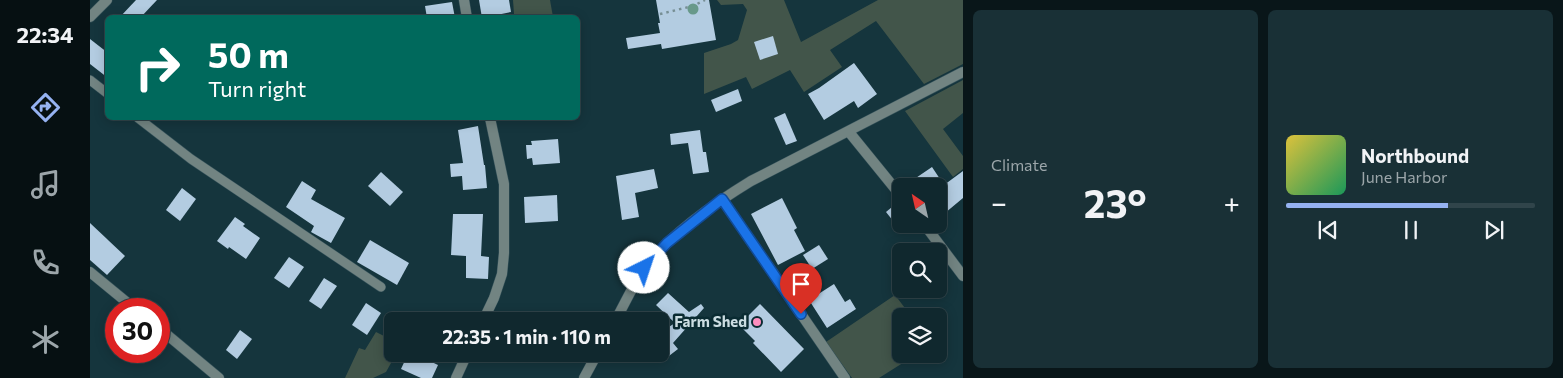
<!DOCTYPE html>
<html lang="en">
<head>
<meta charset="utf-8">
<style>
  :root { --surface:#10282e; --page:#193036; --text:#f1f3f6; --muted:#9ca6aa; --line:#30444a; --accent:#95b2f1 }
  body { margin:0; font-family:Commissioner,sans-serif; background:var(--page); color:var(--text); height:100vh; display:flex; flex-direction:column; font-size:19px; white-space:nowrap }
  * { box-sizing:border-box; margin:0 }
  p { font-size:16px; color:var(--muted) }
  .icon { flex:none; width:28px; height:28px; fill:none; stroke:currentColor; stroke-width:2; stroke-linecap:round; stroke-linejoin:round }
  .map { position:relative; flex:1; overflow:hidden }
  .panel { display:flex; flex-direction:column; gap:10px; padding:10px; background:#091619; width:600px }
  .panel>* { flex:none }
  .hud { position:absolute; left:15px; top:15px; width:475px; height:105px; border-radius:8px; box-shadow:0 2px 12px #0003,0 0 0 1px var(--line); background:#00695c; color:#fff; overflow:hidden }
  .needle { width:32px; rotate:326deg }
  .controls { position:absolute; left:802px; top:178px; display:grid; gap:10px }
  .controls a { display:grid; place-items:center; width:55px; height:55px; border-radius:8px; background:var(--surface); box-shadow:0 2px 12px #0003,0 0 0 1px var(--line); font-size:25px }
  .speed { position:absolute; left:15px; top:298px; display:flex; gap:10px; font-size:25px; font-weight:700; text-align:center }
  .speed>* { display:grid; place-content:center; width:65px; height:65px; border-radius:50%; background:var(--surface); box-shadow:0 2px 12px #0003,0 0 0 1px var(--line); line-height:1 }
  .speed .limit { border:8px solid #d22; background:#fff; color:#111 }
  .pin { position:absolute; display:grid; place-items:center; width:42px; height:42px; color:#fff; margin:-51px -21px; border-radius:50% 50% 50% 0; rotate:-45deg; box-shadow:0 0 5px #0007 }
  .pin .icon { rotate:45deg }
  .me { position:absolute; width:55px; margin:-28px; rotate:41deg; stroke-linejoin:round; filter:drop-shadow(0 0 4px #0008) }
  .turn { display:flex; align-items:center; gap:18px; height:105px; padding:0 20px; font-size:22px }
  .turn .icon { width:65px; height:65px; stroke-width:2.5 }
  .turn b { display:block; font-size:35px; line-height:42px }
  .big { font-size:38px; font-weight:700; line-height:1.1 }
  .panel .widget { flex:1; display:flex; flex-direction:column; justify-content:center; gap:8px; min-width:0; padding:0 18px; border-radius:8px; background:var(--page) }
  .song { display:flex; align-items:center; gap:15px }
  .cover { width:60px; height:60px; border-radius:8px; background:linear-gradient(135deg,hsl(50 70% 55%),hsl(150 70% 35%)) }
  .played { height:5px; border-radius:2px; background:linear-gradient(90deg,var(--accent) 65%,var(--line) 65%) }
  .keys { display:flex; justify-content:space-around; direction:ltr }
  .heat { display:flex; justify-content:space-between; align-items:center; font-size:28px; direction:ltr }
  .panel .tiles { flex:1; display:grid; gap:10px; grid-template-columns:repeat(2,1fr) }
  .trip { position:absolute; left:294px; top:312px; width:285px; height:50px; border-radius:8px; background:var(--surface); box-shadow:0 2px 12px #0003,0 0 0 1px var(--line); font-weight:700; line-height:50px; text-align:center }
  main { display:flex; flex:1; min-height:0 }
  .dock { display:flex; flex-direction:column; width:90px; justify-content:space-around; align-items:center; background:#061012; color:var(--muted) }
  .dock .icon { width:35px; height:35px }
  .dock .on { color:var(--accent) }
  .dock b { font-size:22px; color:var(--text) }
  .map>svg:first-child { display:block }
  .green { fill:#42554a }
  .building { fill:#b3cce1 }
  .lines { fill:none; stroke-linecap:round; stroke-linejoin:round }
  .service-casing { stroke:#36535b; stroke-width:10 }
  .minor-casing { stroke:#36535b; stroke-width:11 }
  .path { stroke:#778f95; stroke-width:2.5; stroke-dasharray:2.5 4; stroke-linecap:butt }
  .service { stroke:#728482; stroke-width:9 }
  .minor { stroke:#728482; stroke-width:10 }
  .tree { fill:#68998a }
  .route-casing { stroke:#114b97; stroke-width:12 }
  .route { stroke:#1a73e8; stroke-width:9 }
  .poi-dot { fill:#fd8ebe; stroke:#0a2b32; stroke-width:2 }
  .labels { text-anchor:middle; stroke-width:5; stroke-linejoin:round; paint-order:stroke }
  .poi-label { font-size:15px; font-weight:bold; fill:#cbdde2; stroke:#0a2b32; text-anchor:end }
</style>
</head>
<body>
<main>
<nav class="dock">
<b>22:34</b>
<svg class="icon on" aria-label="directions" viewBox="0 0 24 24"><path d="M12 3l9 9-9 9-9-9zM9 14v-3h6M13 9l2 2-2 2"/></svg>
<svg class="icon" aria-label="music" viewBox="0 0 24 24"><path d="M9 18V5l10-2v13"/><circle cx="6" cy="18" r="3"/><circle cx="16" cy="16" r="3"/></svg>
<svg class="icon" aria-label="phone" viewBox="0 0 24 24"><path d="M5 4h4l2 5-3 2q2 4 5 5l2-3 5 2v4C11 20 4 13 5 4z"/></svg>
<svg class="icon" aria-label="climate" viewBox="0 0 24 24"><path d="M12 3v18M4 7l16 10M4 17L20 7"/></svg>
</nav>
<div class="map">
<svg width="873" height="378" viewBox="0 0 873 378">
  <rect width="100%" height="100%" fill="#15353d"/>
  <g class="green">
    <path d="M423,0H460L463,17L424,14Z"/>
    <path d="M627,0H694L711,42L788,0H873V64L834,84L786,21L740,50L752,67L714,92L700,70L662,89L656,77L614,94V53L641,44L648,40L657,10L653,4L631,5Z"/>
    <path d="M873,80V113L853,129L873,156V169L863,177L815,111Z"/>
    <path d="M805,295L821,316H811V354H827L789,378H762L736,342Z"/>
    <path d="M286,332L302,340V354H306L296,372L283,378H255L269,348L275,350Z"/>
  </g>
  <g class="building">
    <path d="M46,0H67L50,18H29Z"/>
    <path d="M389,0H419L421,12L392,18Z"/>
    <path d="M566,0H619L626,40L572,49L571,44L538,49L536,38L570,33L568,23H570Z"/>
    <path d="M362,2L365,18H337L335,6Z"/>
    <path d="M683,36L688,54L670,60L664,42Z"/>
    <path d="M0,39L18,53V78L0,64Z"/>
    <path d="M764,63L787,94L768,108L764,101L734,120L718,94L729,88Z"/>
    <path d="M648,89L652,101L626,112L621,100Z"/>
    <path d="M695,113L707,141L696,145L684,118Z"/>
    <path d="M388,126L394,165H395L397,188L373,190L372,176L361,177L360,164L373,163L368,130Z"/>
    <path d="M610,130L613,152H616L619,172L603,174L598,143L581,145L580,134Z"/>
    <path d="M468,139L470,163L443,165L442,158L437,159L436,145H442L441,141Z"/>
    <path d="M842,167L854,185L873,171V198L849,218V189L853,186H814Z"/>
    <path d="M564,169L568,188L545,193L549,217L532,220L526,176Z"/>
    <path d="M291,172L313,192L300,206L278,186Z"/>
    <path d="M212,181L226,190L221,199L255,218L241,243L221,232L224,226L196,207Z"/>
    <path d="M92,188L106,199L90,221L76,210Z"/>
    <path d="M467,195L468,221L435,223L434,197Z"/>
    <path d="M692,198L707,228L704,230L715,251L688,265L661,214Z"/>
    <path d="M808,202L811,203V231L796,212Z"/>
    <path d="M363,214H393L391,256L399,257L398,279L376,278V256L361,255Z"/>
    <path d="M145,217L155,224L153,226L170,238L156,259L139,247L138,249L127,241Z"/>
    <path d="M0,223L35,256L17,275L0,260Z"/>
    <path d="M280,240L319,263L307,285L267,262Z"/>
    <path d="M729,245L738,259L722,269L713,255Z"/>
    <path d="M199,257L214,267L199,288L184,278Z"/>
    <path d="M234,278L247,286L231,309L219,301Z"/>
    <path d="M744,284L755,302L760,299L766,309L737,328L719,300Z"/>
    <path d="M578,293L599,312L611,304L614,308L583,343L588,349L575,359L572,355L570,356V325L574,330L585,323L566,305Z"/>
    <path d="M276,303L291,313L277,335L262,325Z"/>
    <path d="M670,304L714,349L691,372L663,343L665,341L649,325Z"/>
    <path d="M150,330L162,339L147,359L136,350Z"/>
    <path d="M318,354H325L348,365L342,378H331L311,369Z"/>
  </g>
  <g class="lines">
    <g class="service-casing">
      <g id="service">
        <path d="M0,80L18,94"/>
        <path d="M48,118L101,159L291,287"/>
      </g>
    </g>
    <g class="minor-casing">
      <g id="minor">
        <path d="M374,0L377,18"/>
        <path d="M0,17L17,0"/>
        <path d="M759,132L811,196"/>
        <path d="M632,199L755,378"/>
        <path d="M834,224L873,276"/>
        <path d="M0,272L45,309"/>
        <path d="M393,321L404,298L412,274L414,253V184L400,118"/>
        <path d="M525,321C535,304 543,284 555,268C580,234 625,203 661,181L873,72"/>
        <path d="M69,328L129,378"/>
        <path d="M366,378L377,354"/>
        <path d="M494,378L507,354"/>
      </g>
    </g>
    <path class="path" d="M570,14L603,6L615,0"/>
    <use href="#service" class="service"/>
    <use href="#minor" class="minor"/>
  </g>
  <circle class="tree" cx="603" cy="9" r="5.5"/>
  <g class="lines">
    <g class="route-casing">
      <path id="route" d="M554,268L577,243L632,199L711,314"/>
    </g>
    <use href="#route" class="route"/>
  </g>
  <circle class="poi-dot" cx="667" cy="322" r="5"/>
  <g class="labels">
    <g class="poi-label">
      <text x="657" y="327">Farm Shed</text>
    </g>
  </g>
</svg>
<div class="controls">
<a><svg class="needle" viewBox="-14 -14 28 28"><path d="M0-13l5 13h-10z" fill="#e53935"/><path d="M0 13l5-13h-10z" fill="#9ca6aa"/></svg></a>
<a><svg class="icon" aria-label="search" viewBox="0 0 24 24"><circle cx="10" cy="10" r="6"/><path d="M15 15l6 6"/></svg></a>
<a><svg class="icon" aria-label="layers" viewBox="0 0 24 24"><path d="M12 4l9 5-9 5-9-5zM3 14l9 5 9-5"/></svg></a>
</div>
<div class="speed"><div class="limit">30</div></div>
<div class="pin" style="left:711px;top:314px;background:#d93025"><svg class="icon" aria-label="arrive" viewBox="0 0 24 24"><path d="M6 21V4h12l-3 4 3 4H6"/></svg></div>
<svg class="me" style="left:554px;top:268px" viewBox="-20 -20 40 40"><circle r="19" fill="#fff"/><path d="M0-13L10 11 0 6-10 11z" fill="#1a73e8"/></svg>
<div class="trip">22:35 · 1 min · 110 m</div>
<div class="hud">
<div class="turn"><svg class="icon" aria-label="right" viewBox="0 0 24 24"><path d="M7 20v-9h11M14 6l5 5-5 5"/></svg><div><b>50 m</b>Turn right</div></div>
</div>
</div>
<section class="panel">
<div class="tiles">
<div class="widget"><p>Climate</p>
<div class="heat"><a>−</a><b class="big">23°</b><a>+</a></div>
</div>
<div class="widget">
<div class="song"><i class="cover"></i><div><b>Northbound</b><p>June Harbor</p></div></div>
<div class="played"></div>
<div class="keys"><svg class="icon" aria-label="previous" viewBox="0 0 24 24"><path d="M18 5L8 12l10 7zM5 5v14"/></svg><svg class="icon" aria-label="pause" viewBox="0 0 24 24"><path d="M8 5v14M16 5v14"/></svg><svg class="icon" aria-label="next" viewBox="0 0 24 24"><path d="M6 5l10 7-10 7zM19 5v14"/></svg></div>
</div>
</div>
</section>
</main>
</body>
</html>
